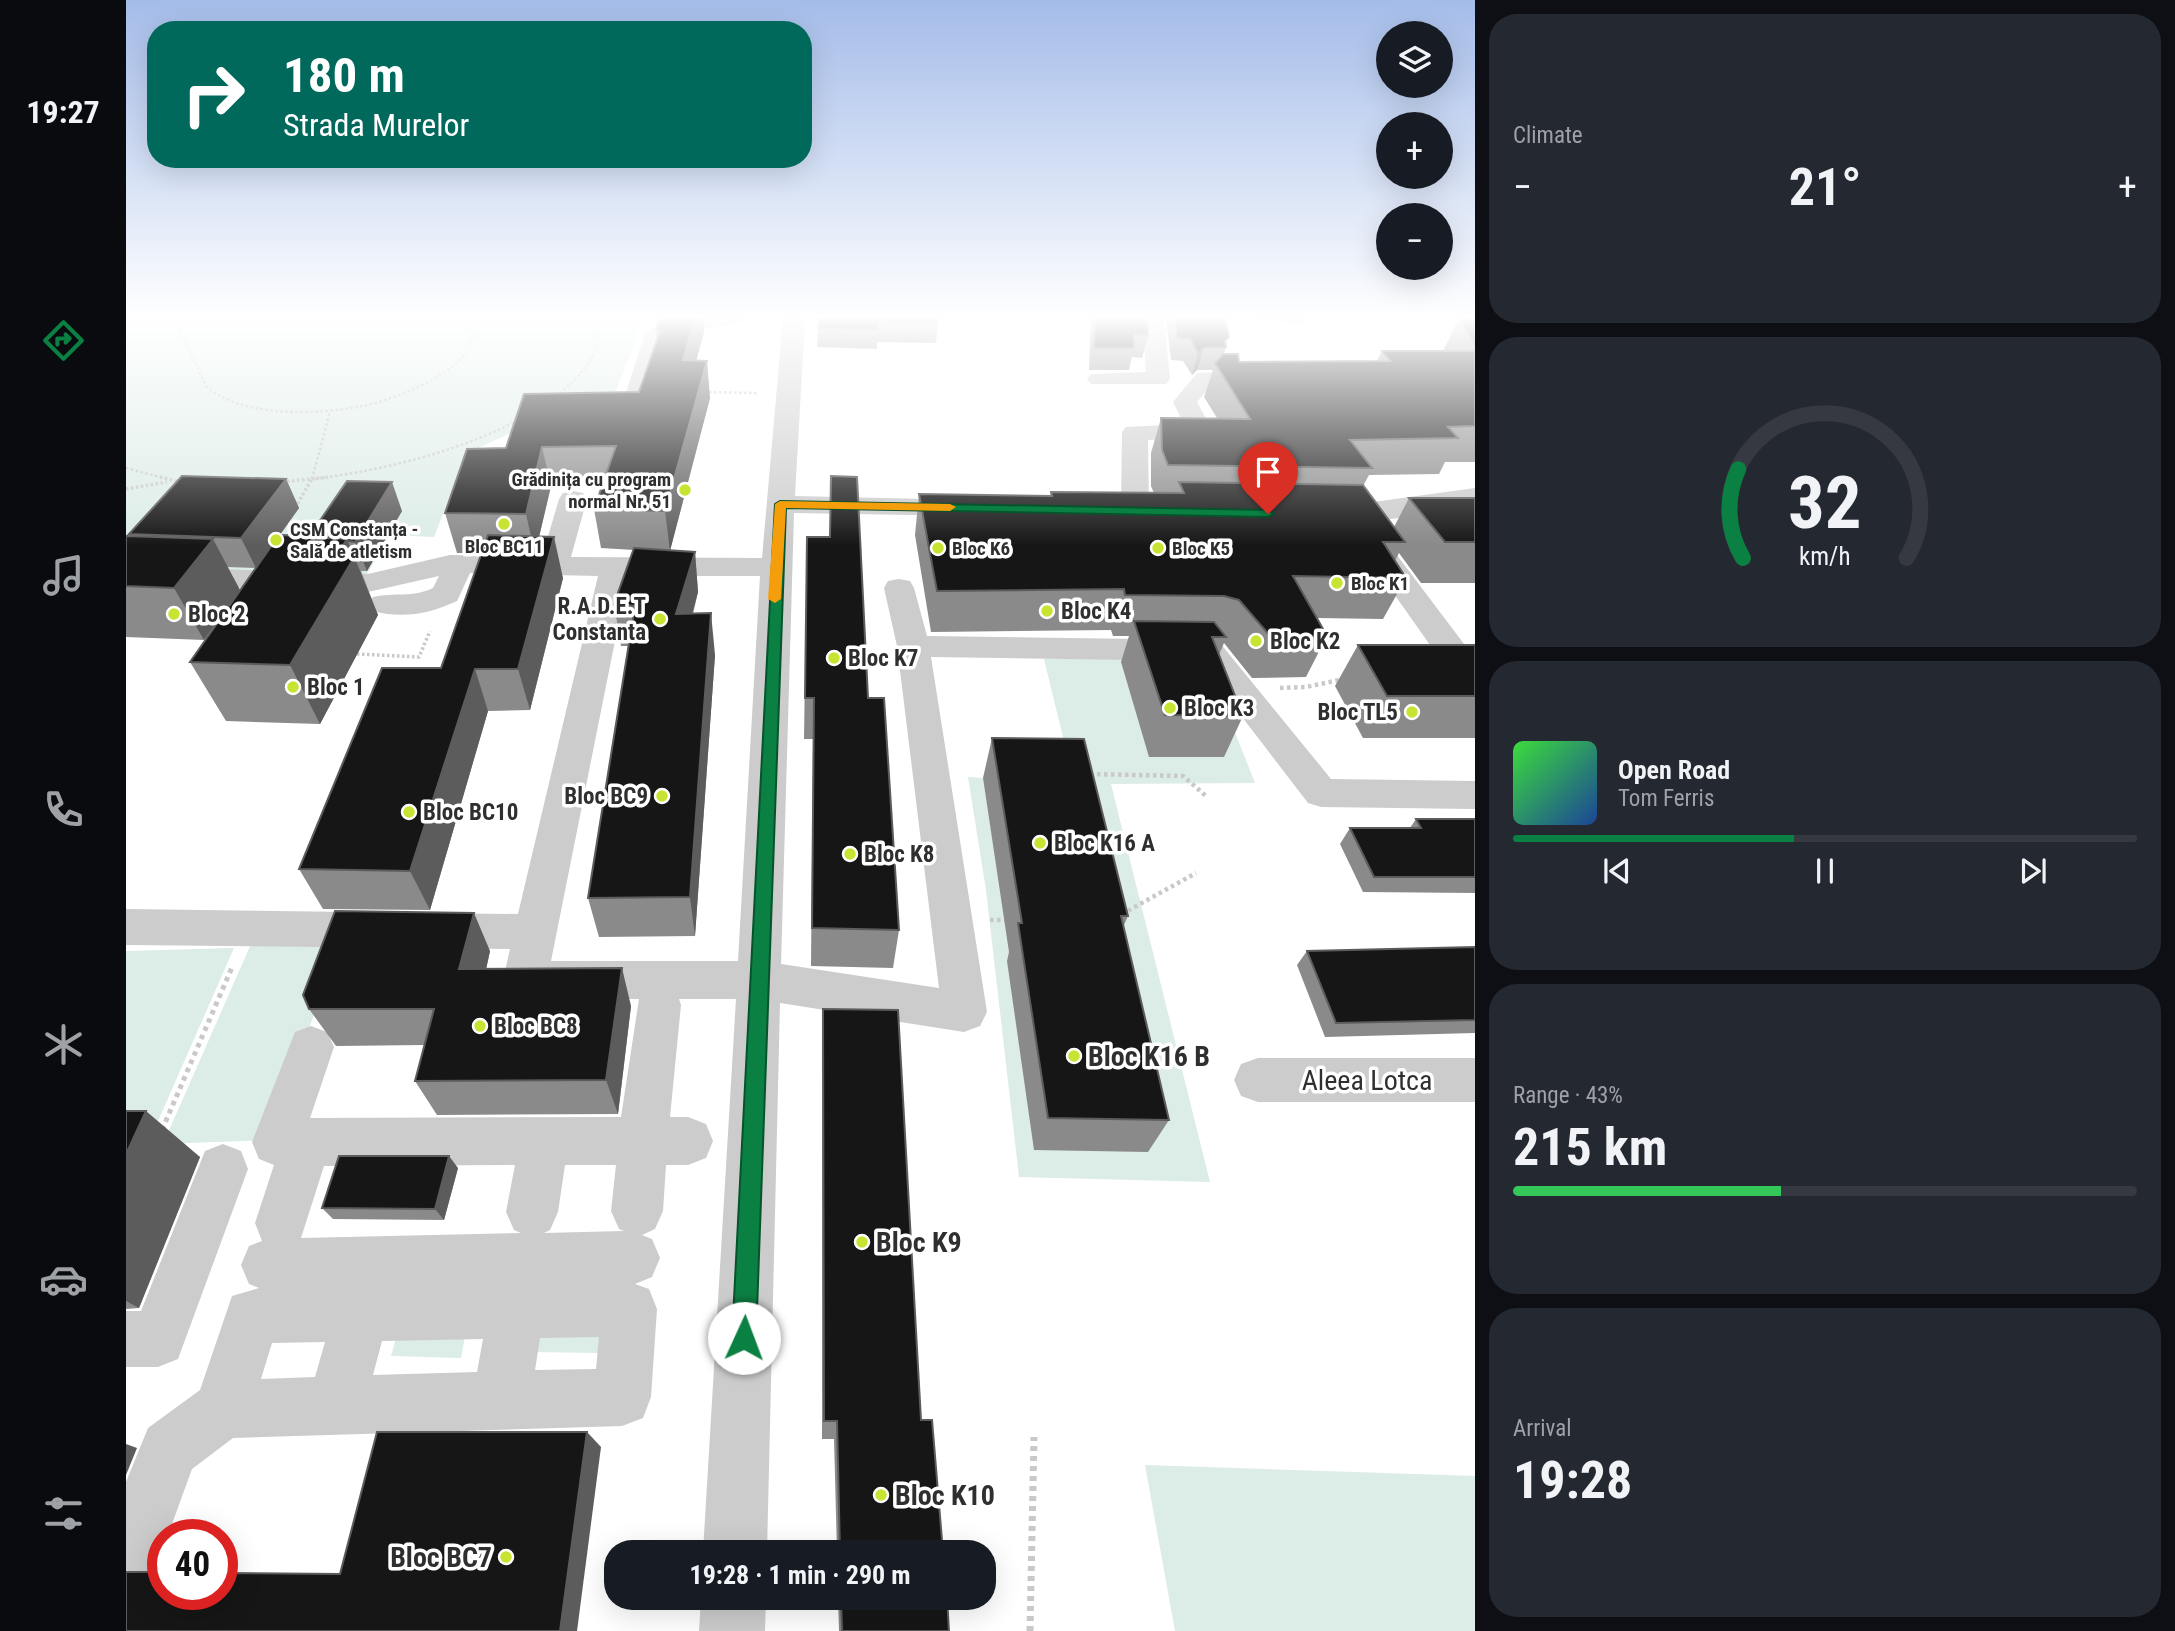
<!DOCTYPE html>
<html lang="en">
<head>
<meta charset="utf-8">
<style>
  :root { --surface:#171b24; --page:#242831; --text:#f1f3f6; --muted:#9ea1a6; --line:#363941; --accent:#0b8043 }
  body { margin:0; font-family:"Roboto Condensed",sans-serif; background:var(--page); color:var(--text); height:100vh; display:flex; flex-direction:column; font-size:26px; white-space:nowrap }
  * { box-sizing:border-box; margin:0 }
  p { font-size:23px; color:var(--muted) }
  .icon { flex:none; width:38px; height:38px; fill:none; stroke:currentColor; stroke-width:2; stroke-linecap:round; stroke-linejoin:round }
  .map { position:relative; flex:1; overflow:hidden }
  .panel { display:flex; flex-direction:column; gap:14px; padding:14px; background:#0d0f14; width:700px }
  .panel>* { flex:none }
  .top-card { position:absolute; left:21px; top:21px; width:665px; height:147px; border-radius:28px; box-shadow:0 7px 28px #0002; background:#00695c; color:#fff; overflow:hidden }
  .buttons { position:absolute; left:1250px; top:21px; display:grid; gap:14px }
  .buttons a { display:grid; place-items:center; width:77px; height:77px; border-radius:50%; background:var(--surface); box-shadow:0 7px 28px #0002; font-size:35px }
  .speed { position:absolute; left:21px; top:1519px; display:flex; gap:14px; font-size:35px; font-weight:700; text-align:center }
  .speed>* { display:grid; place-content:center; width:91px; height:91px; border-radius:50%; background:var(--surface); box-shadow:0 7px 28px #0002; line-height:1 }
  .speed .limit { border:10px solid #d22; background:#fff; color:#111 }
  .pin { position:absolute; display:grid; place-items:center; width:60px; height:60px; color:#fff; margin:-72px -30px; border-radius:50% 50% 50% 0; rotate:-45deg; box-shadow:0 0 7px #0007 }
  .pin .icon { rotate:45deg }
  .me { position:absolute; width:77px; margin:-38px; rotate:2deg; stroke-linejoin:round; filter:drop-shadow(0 0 5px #0008) }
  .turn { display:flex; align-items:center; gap:24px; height:147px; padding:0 21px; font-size:32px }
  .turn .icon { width:91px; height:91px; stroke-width:2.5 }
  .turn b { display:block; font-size:49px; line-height:60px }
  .big { font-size:52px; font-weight:700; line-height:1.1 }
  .panel .tile { flex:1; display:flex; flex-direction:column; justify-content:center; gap:10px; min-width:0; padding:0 24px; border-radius:28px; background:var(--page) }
  .panel .dial { align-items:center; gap:0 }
  .dial svg { height:182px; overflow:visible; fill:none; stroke:var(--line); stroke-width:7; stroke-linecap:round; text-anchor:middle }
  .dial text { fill:var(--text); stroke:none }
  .song { display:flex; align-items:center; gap:21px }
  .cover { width:84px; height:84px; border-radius:10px; background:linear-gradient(135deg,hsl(120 70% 55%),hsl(220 70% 35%)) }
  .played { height:7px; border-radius:4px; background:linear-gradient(90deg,var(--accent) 45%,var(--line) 45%) }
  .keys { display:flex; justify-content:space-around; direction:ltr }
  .heat { display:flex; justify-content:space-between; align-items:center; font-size:38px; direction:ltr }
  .charge { height:10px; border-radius:5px; background:linear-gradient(90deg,#34c759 43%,var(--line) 0) }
  .trip { position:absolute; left:478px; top:1540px; width:392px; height:70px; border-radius:28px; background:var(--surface); box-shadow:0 7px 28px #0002; font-weight:700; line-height:70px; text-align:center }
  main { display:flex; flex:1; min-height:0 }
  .dock { display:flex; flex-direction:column; width:126px; justify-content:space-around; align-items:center; background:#090b0e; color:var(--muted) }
  .dock .icon { width:49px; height:49px }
  .dock .current { color:var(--accent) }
  .dock b { font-size:32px; color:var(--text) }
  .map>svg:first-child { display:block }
  .green { fill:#dcece7 }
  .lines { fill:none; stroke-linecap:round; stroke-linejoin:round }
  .path-far4 { stroke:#c9c9c9; stroke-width:2.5; stroke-dasharray:2.5 2.5; stroke-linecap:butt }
  .path-far3 { stroke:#c9c9c9; stroke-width:3.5; stroke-dasharray:2.5 2.5; stroke-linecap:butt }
  .path-far2 { stroke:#c9c9c9; stroke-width:4.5; stroke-dasharray:3.5 3.5; stroke-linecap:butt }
  .path-far1 { stroke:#c9c9c9; stroke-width:5; stroke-dasharray:4.5 4.5; stroke-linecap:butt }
  .path { stroke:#c9c9c9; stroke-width:7; stroke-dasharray:5 5; stroke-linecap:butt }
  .minor { fill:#ccc; fill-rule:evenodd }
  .wall { fill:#8a8a8a }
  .shaded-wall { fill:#5c5c5c }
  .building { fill:#161616; stroke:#5c5c5c; stroke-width:2 }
  .route { fill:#0b8043; stroke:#07532c; stroke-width:2 }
  .slow { fill:#f59e0b }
  .poi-dot { fill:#c9e333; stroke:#fff; stroke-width:2.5 }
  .labels { text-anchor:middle; stroke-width:7; stroke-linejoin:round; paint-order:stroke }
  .far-poi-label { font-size:19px; font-weight:bold; fill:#2f2f2f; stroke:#fff; text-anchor:start }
  .poi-label { font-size:23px; font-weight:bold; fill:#2f2f2f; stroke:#fff; text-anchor:start }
  .near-poi-label { font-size:28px; font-weight:bold; fill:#2f2f2f; stroke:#fff; text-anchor:start }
  .near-street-label { font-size:28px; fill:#2f2f2f; stroke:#fff }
</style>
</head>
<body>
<main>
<nav class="dock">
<b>19:27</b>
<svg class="icon current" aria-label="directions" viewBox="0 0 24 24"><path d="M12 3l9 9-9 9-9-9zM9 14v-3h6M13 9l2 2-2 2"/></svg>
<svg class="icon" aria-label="music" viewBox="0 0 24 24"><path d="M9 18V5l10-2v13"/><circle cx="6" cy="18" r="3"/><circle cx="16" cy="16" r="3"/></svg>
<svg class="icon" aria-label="phone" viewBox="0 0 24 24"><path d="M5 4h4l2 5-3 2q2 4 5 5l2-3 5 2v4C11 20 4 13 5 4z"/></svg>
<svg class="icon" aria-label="climate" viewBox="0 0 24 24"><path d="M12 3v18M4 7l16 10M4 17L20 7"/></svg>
<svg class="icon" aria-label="car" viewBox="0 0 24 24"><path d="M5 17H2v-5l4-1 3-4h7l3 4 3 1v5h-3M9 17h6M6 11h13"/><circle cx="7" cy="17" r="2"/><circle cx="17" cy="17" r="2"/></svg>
<svg class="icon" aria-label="filters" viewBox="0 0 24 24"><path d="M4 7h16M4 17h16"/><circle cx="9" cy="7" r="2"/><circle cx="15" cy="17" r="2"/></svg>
</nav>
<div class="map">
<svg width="1349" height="1631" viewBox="0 0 1349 1631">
  <rect width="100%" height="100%" fill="#fff"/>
  <g class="green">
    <path d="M0,318H518L478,422L407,423L341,453L308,537L264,535L238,579L0,571Z"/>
    <path d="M994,658L1023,756L1080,659L1129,783L985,784L1084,1182L893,1177L860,890L842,777L857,778L877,907L944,766L918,659Z"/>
    <path d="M125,944H214L142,1140L37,1144Z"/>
    <path d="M108,948L22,1144H0V951Z"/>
    <path d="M408,1330L476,1331L474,1353L405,1352Z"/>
    <path d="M271,1335L339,1336L335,1358L265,1356Z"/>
    <path d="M1019,1465L1349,1476V1631H1049Z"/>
  </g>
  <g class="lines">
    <g class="path-far4">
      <path d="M48,318L80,386C115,418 192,415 236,406C266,401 373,362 340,318"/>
      <path d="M578,392L632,393"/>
      <path d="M430,397C455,375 479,354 470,318"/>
      <path d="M0,468L41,479"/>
      <path d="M186,479L204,412"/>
      <path d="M189,479C261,469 328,453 393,420"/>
    </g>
    <g class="path-far3">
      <path d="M34,477L53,482"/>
      <path d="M156,482L202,477"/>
      <path d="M0,489L41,482"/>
      <path d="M169,508L187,477"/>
      <path d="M231,654L293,657L304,631"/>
    </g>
    <g class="path-far2">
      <path d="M1154,688L1180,687L1218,679"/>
      <path d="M964,774L1057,776L1080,796"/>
      <path d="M996,914L1070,873"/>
      <path d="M864,920H883"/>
    </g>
    <path class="path-far1" d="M36,1130L107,965"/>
    <path class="path" d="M904,1631L908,1437"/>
    <g class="minor">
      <path d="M565,318H618L615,323L555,333L539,340L517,415L514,420L505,422L496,420L493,415L518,336C528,323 550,320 565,318Z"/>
      <path d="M657,318H679L669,496L845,500L855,502L859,508L855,514L845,516L668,513L655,964L813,988L771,646L758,588L762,581L773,579L784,581L788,588L801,636L1082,640L1094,643L1205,779L1349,781V809L1195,807L1182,803L1073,661L805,657L861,1012L854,1026L838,1032L654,1003L641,1552H577L610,999H553L555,1005L544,1117H562L580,1124L587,1141L580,1158L562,1165H540L537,1211L529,1229L516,1235L526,1239L534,1258L526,1277L509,1284L523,1289L531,1309L525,1397L517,1418L496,1426L107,1438L66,1469L42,1535H37V1549L23,1585L0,1594V1482L22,1428L74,1390L106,1296L133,1288L123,1284L115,1265L123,1246L136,1241L129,1223L148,1165L133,1159L126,1142L169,1032L185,1026L201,1032L208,1047L184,1118L495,1117L513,999H399L383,993L377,980L384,949L0,945V909L392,914L472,576L344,573L331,601C303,614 277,619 247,611L242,604L247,597C268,592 287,598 307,588L313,576L242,592L0,584V566L242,574L324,555L416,557L433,499L437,493L447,491L457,493L461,499L445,557L636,558ZM502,576H634L612,961H425ZM389,1165L380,1212L388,1230L395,1233L175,1238L198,1166ZM439,1165H490L485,1211L493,1229L498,1231L418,1233L424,1230L432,1212ZM473,1337L470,1369L409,1370L414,1338ZM357,1339L351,1372L247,1375L256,1341ZM199,1342L189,1377L135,1379L146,1343Z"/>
      <path d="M1016,318H1038L1044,379L1040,384H965L961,379L965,374L1020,372Z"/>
      <path d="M1106,358L1114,360L1123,380L1119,385H1085L1071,402L1087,432L1083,437L1022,440L1023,511L1019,517L1009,519L999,517L995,511L996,432L1000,427L1058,424L1047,402L1071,373L1097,372L1094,365L1098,360Z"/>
      <path d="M1349,488V504C1310,510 1232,530 1196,521L1192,515L1196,509Z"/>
      <path d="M1245,531L1255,534L1338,644H1349V666L1316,662L1230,540L1235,534Z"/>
      <path d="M1132,1058H1349V1102H1132L1115,1096L1108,1080L1115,1064Z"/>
      <path d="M97,1144L115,1151L122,1169L52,1359L32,1367H0V1311H15L79,1151Z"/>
      <path d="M575,1598H640L639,1631H573Z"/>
    </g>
  </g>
  <g class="wall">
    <path d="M534,318H577L578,332L570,361L584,398L544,550L569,552L572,592L567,614L589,655L569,936L473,937L462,898L502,646H495L488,604L508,550L475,548L468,509L476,485L425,486L413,537L437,578L404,710L362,711L304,910L197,909L173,869L315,668L356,553H331L319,513L380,448L513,392L531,340L530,330Z"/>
    <path d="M693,318L812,324L810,343L751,342V349L691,347Z"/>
    <path d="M965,318H1021L1022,336L1016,358L1006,357L1003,370H963Z"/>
    <path d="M1040,318H1099L1100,347L1098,354L1113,362L1251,361L1256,351H1317L1333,318L1349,319V462H1319L1313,474L1243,475L1237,486L1268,527L1283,498H1349V583H1295L1273,553L1269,561L1280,578L1257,619L1191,618L1201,636L1180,677L1126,678L1098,643L1093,655L1117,716L1098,757H1023L995,662L1003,636H987L985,630L805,632L789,535L793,494L924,496L925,492L1028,493L1025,486V453L1035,418H1091L1078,397L1087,370H1071L1066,375L1057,361L1045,360Z"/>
    <path d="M1114,318H1179L1177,323Z"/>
    <path d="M160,479L173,508L154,535H184L276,511L241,571H235L252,615L194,724L100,721L64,662L130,568L101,567L114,590L78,640L0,637V536H4L3,534Z"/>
    <path d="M681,537L742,698L773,930L767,968L685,966L687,739H678Z"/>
    <path d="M1232,645H1349V738H1237L1209,686Z"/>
    <path d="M866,738L1002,916L997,927L1043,1120L1022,1152L908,1150L881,961L883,952L857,778Z"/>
    <path d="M1290,819H1349V893L1237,892L1214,844L1224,828H1284Z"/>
    <path d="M1349,947V1033L1199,1037L1171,965L1181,951Z"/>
    <path d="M364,951L360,969L505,1006L492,1114L311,1115L289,1081L298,1045L210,1046L183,1009Z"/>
    <path d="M697,1009L795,1420L817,1552H711L708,1439H696V1045Z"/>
    <path d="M0,1111L74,1157L13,1308L0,1309Z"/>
    <path d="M332,1168L318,1220L207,1219L196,1208Z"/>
    <path d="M712,1598H821L823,1631H713Z"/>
  </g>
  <g class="shaded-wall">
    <path d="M569,318H577L578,332L560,397L557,360Z"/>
    <path d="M1078,348L1071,370L1066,375L1072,353Z"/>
    <path d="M581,361L584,398L544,551L539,511Z"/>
    <path d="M416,447L425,486L409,554L400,514Z"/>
    <path d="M160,479L173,508L130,568L115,538Z"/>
    <path d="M266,482L276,511L241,571L229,542Z"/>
    <path d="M203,536L216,547L221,539L252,615L194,724L164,665Z"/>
    <path d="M428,537L437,578L404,710L392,669Z"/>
    <path d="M87,539L114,590L78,640L48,588Z"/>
    <path d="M569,552L572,592L555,655L550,614Z"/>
    <path d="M585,613L589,655L569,936L564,897Z"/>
    <path d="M349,669L362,711L304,910L284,871Z"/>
    <path d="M348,913L364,951L352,1007L333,969Z"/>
    <path d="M496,968L505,1006L492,1114L480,1080Z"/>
    <path d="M20,1111L74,1157L13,1308L0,1301V1154Z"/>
    <path d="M323,1156L332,1168L318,1220L309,1209Z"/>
    <path d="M461,1432L475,1447L451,1631H434Z"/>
    <path d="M0,1444L11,1448L0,1475Z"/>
  </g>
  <g class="building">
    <path d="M534,318H569L557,360L581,361L539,511L468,509L490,446L416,447L400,514L319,513L341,449L380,448L398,394L513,392L534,331L530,330Z"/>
    <path d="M693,318H811L812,324L752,323V330L692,328Z"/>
    <path d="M969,318H1021L1022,336L1008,334V348H968Z"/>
    <path d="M1049,318H1099L1103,337L1099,341L1100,347L1078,348L1072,353L1064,339L1051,338Z"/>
    <path d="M1333,318L1349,319V345Z"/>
    <path d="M1256,351H1349V426L1322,427L1332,438L1224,440L1246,468L1042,465L1036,450L1035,418L1124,419L1089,363L1097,354H1112L1113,362L1264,361Z"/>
    <path d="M56,476L160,479L115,538L3,534Z"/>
    <path d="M705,476L731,477L742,698H758L773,930L686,928L688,698H679L681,537H704Z"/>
    <path d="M221,481L266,482L229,542L222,541L221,539L204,538L203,536L184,535Z"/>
    <path d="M1053,482L1237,485L1279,542H1257L1280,578L1167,576L1201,636L1145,637L1113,600L1098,596L999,595L998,589L811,591L793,494L926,496L925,492L1058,493Z"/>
    <path d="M1283,498H1349V542H1319Z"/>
    <path d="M153,535L203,536L202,538L221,539L216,547L221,554L229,556L164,665L64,662Z"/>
    <path d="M362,535L428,537L392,669H349L284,871L173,869L256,668H315Z"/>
    <path d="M0,536L87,539L48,588L0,586Z"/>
    <path d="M508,548L569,552L550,614L585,613L564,897L462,898L509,606L488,604Z"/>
    <path d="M1008,621L1088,622L1100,637H1086L1117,716L1039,715Z"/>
    <path d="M1232,645H1349V696H1261Z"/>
    <path d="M866,738L958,739L1002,916H995L1043,1120L922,1118L892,923H896Z"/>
    <path d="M1290,819H1349V877H1248L1224,828H1295Z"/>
    <path d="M209,911L348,913L333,969L496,968L480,1080L289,1081L308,1009H183L177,995Z"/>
    <path d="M1349,947V1020L1210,1023L1181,951Z"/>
    <path d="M697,1009L772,1010L795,1420H806L817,1552H714L711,1421H698Z"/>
    <path d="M0,1111H20L0,1154Z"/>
    <path d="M213,1156H323L309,1209L196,1208Z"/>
    <path d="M251,1432H461L434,1631H0V1572H37V1594H96V1573L214,1574Z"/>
    <path d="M715,1598H821L823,1631H716Z"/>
  </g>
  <linearGradient id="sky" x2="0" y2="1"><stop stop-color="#a4bce9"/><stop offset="0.58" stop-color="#fff"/><stop offset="1" stop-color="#fff" stop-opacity="0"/></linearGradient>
  <rect width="1349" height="546" fill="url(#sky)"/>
  <path class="route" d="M654,501L1142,510L1148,514L1142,517L660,508L630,1338L626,1346L618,1350L610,1346L606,1338L649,504Z"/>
  <path class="slow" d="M654,501L824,504L830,507L824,511L660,508L655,599L649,603L642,599L649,504Z"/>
  <g class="poi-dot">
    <circle cx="559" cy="490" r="7"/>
    <circle cx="378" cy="524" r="7"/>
    <circle cx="150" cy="540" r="7"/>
    <circle cx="812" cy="548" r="7"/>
    <circle cx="1032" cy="548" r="7"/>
    <circle cx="1211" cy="583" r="7"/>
    <circle cx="921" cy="611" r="7"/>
    <circle cx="48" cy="614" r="7"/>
    <circle cx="534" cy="619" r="7"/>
    <circle cx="1130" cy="641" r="7"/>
    <circle cx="708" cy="658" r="7"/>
    <circle cx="167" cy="687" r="7"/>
    <circle cx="1044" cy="708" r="7"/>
    <circle cx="1286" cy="712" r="7"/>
    <circle cx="536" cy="796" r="7"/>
    <circle cx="283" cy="812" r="7"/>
    <circle cx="914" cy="843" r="7"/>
    <circle cx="724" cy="854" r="7"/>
    <circle cx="354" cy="1026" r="7"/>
    <circle cx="948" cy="1056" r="7"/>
    <circle cx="736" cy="1242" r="7"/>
    <circle cx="755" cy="1495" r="7"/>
    <circle cx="380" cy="1557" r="7"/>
  </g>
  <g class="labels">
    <g class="far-poi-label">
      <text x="545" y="486" text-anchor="end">Grădinița cu program<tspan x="545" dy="22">normal Nr. 51</tspan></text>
      <text x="164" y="536">CSM Constanța -<tspan x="164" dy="22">Sală de atletism</tspan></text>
      <text x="378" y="553" text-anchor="middle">Bloc BC11</text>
      <text x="826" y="555">Bloc K6</text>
      <text x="1046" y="555">Bloc K5</text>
      <text x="1225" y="590">Bloc K1</text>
    </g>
    <g class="poi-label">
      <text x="520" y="614" text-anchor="end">R.A.D.E.T<tspan x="520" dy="26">Constanta</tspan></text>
      <text x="935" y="619">Bloc K4</text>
      <text x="62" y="622">Bloc 2</text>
      <text x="1144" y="649">Bloc K2</text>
      <text x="722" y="666">Bloc K7</text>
      <text x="181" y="695">Bloc 1</text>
      <text x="1058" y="716">Bloc K3</text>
      <text x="1272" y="720" text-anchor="end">Bloc TL5</text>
      <text x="522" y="804" text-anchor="end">Bloc BC9</text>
      <text x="297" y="820">Bloc BC10</text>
      <text x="928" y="851">Bloc K16 A</text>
      <text x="738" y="862">Bloc K8</text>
      <text x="368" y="1034">Bloc BC8</text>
    </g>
    <g class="near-poi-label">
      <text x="962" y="1066">Bloc K16 B</text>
      <text x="750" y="1252">Bloc K9</text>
      <text x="769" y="1505">Bloc K10</text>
      <text x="366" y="1567" text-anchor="end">Bloc BC7</text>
    </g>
    <g class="near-street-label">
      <text x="1241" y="1090">Aleea Lotca</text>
    </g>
  </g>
</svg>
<div class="buttons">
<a><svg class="icon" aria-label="layers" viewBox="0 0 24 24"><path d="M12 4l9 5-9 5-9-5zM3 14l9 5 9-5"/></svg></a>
<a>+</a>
<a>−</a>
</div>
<div class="speed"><div class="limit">40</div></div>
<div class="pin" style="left:1142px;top:514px;background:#d93025"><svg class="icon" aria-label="arrive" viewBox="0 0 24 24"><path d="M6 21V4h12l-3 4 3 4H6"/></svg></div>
<svg class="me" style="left:618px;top:1338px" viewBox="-20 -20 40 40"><circle r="19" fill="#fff"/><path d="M0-13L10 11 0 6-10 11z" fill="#0b8043"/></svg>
<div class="trip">19:28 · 1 min · 290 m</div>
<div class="top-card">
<div class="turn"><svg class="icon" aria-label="right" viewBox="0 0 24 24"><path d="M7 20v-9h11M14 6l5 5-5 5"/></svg><div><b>180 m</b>Strada Murelor</div></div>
</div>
</div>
<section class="panel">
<div class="tile"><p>Climate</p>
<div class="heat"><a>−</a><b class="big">21°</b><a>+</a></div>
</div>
<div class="tile dial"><svg viewBox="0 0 100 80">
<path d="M14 69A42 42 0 1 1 86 69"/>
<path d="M14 69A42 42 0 0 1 12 30" stroke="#0b8043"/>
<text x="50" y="56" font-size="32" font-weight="700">32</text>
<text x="50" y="72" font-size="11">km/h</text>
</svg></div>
<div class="tile">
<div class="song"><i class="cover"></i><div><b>Open Road</b><p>Tom Ferris</p></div></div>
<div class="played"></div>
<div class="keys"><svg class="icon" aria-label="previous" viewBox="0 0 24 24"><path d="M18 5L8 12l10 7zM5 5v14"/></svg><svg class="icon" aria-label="pause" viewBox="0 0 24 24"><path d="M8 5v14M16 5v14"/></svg><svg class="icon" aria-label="next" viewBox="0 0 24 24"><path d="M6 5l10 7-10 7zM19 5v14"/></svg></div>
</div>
<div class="tile"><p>Range · 43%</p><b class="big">215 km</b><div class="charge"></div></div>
<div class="tile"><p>Arrival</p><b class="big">19:28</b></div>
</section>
</main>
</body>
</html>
